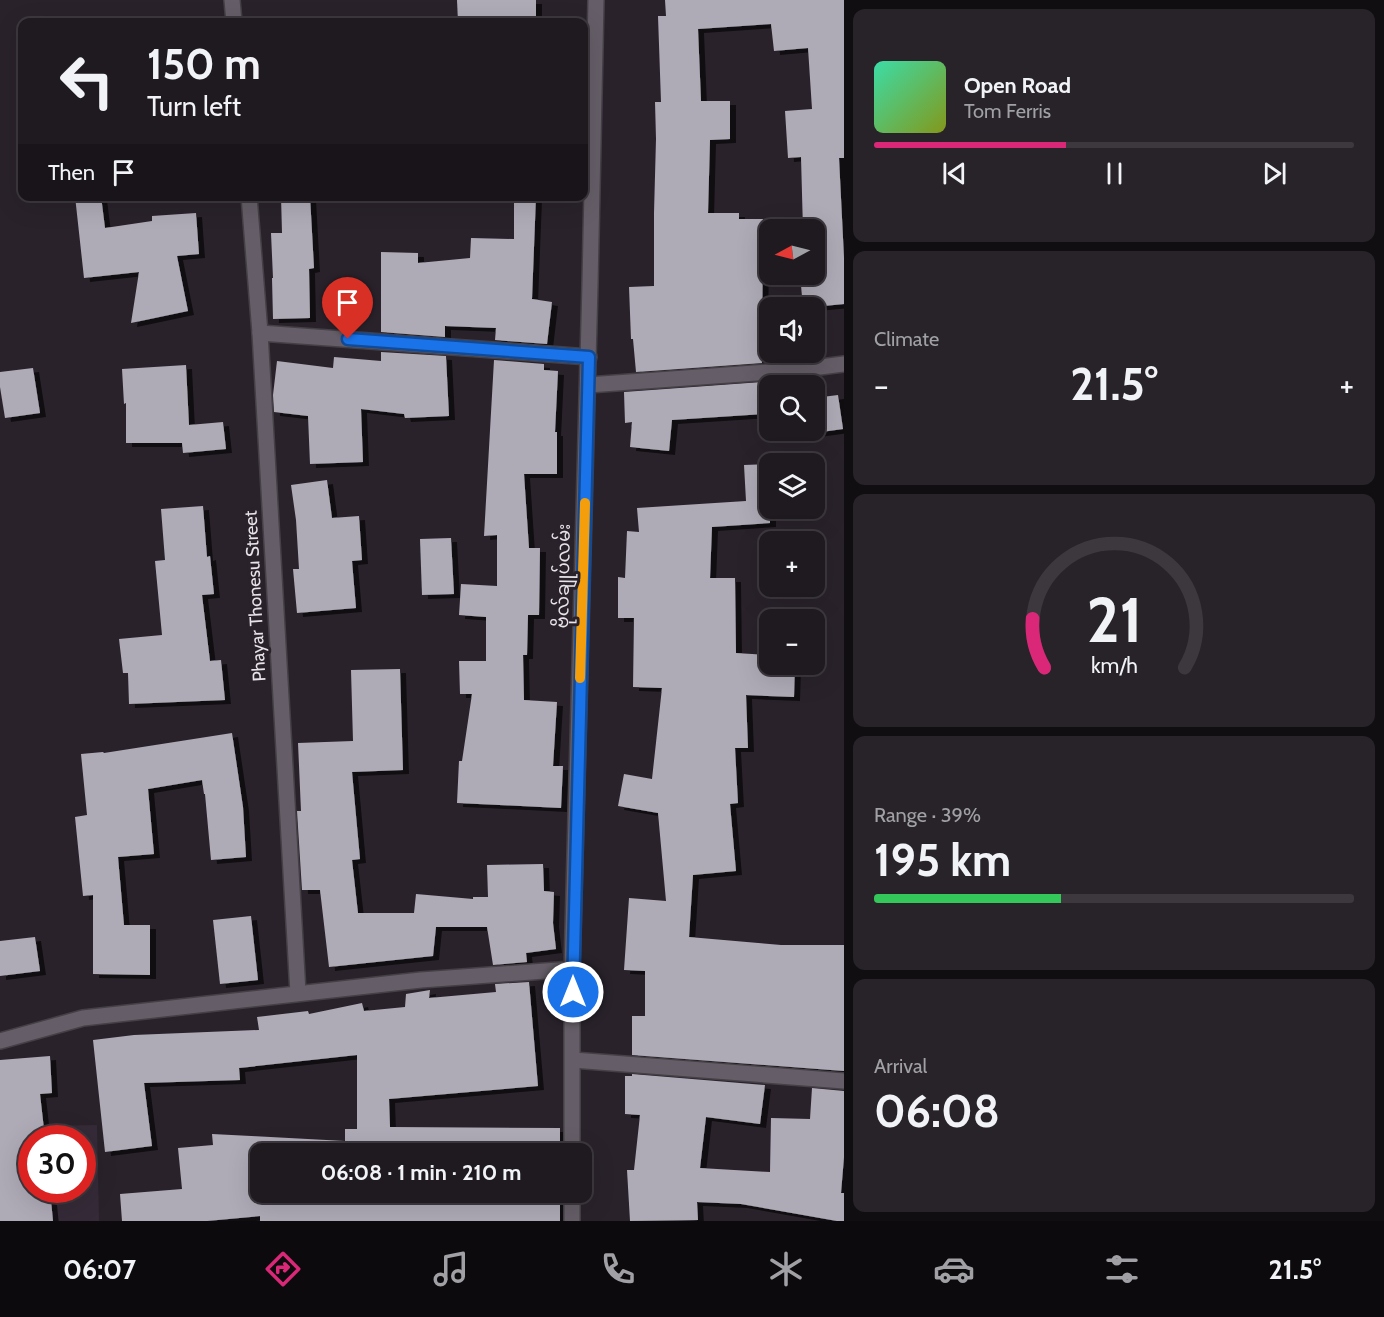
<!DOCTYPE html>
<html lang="en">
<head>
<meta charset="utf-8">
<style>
  :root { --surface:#1f1a20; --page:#272329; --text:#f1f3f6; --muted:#a1a1a5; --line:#3c383e; --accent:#db2777 }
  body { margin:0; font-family:Cabin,"Noto Sans Myanmar",sans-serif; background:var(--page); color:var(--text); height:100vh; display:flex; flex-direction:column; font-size:22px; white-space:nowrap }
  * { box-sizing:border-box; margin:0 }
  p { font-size:20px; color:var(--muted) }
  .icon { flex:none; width:33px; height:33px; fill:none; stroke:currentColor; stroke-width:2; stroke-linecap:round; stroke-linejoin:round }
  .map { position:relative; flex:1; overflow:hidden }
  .panel { display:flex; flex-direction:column; gap:9px; padding:9px; background:#110e12; width:540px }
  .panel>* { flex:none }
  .banner { position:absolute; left:18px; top:18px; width:570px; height:183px; border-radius:12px; box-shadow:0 6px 24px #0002,0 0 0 2px var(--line); background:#1f1a20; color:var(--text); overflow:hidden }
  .needle { width:39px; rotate:263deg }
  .fabs { position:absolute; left:759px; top:219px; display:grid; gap:12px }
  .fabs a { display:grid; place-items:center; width:66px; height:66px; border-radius:12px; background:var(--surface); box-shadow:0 6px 24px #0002,0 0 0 2px var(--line); font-size:30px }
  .speed { position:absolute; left:18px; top:1125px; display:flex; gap:12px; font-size:30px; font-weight:700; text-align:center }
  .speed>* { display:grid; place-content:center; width:78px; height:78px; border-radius:50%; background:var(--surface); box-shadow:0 6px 24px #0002,0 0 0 2px var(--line); line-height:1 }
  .speed .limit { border:9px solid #d22; background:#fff; color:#111 }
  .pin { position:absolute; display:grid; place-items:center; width:51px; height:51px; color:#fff; margin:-62px -26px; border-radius:50% 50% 50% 0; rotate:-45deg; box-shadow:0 0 6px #0007 }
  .pin .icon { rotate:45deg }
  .me { position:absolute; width:66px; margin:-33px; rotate:0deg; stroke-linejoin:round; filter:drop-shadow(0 0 4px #0008) }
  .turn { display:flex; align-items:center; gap:21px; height:126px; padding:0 30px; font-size:27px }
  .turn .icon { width:78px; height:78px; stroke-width:2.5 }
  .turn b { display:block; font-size:42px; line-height:51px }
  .then { display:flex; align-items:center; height:57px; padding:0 30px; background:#0003; gap:12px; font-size:22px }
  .big { font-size:45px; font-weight:700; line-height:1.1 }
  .panel .widget { flex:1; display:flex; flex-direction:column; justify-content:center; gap:9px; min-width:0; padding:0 21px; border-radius:12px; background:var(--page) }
  .panel .dial { align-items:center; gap:0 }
  .dial svg { height:156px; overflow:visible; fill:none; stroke:var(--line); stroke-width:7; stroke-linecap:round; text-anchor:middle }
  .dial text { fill:var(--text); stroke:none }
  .song { display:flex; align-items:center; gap:18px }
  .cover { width:72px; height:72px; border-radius:9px; background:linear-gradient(135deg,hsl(160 70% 55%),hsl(70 70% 35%)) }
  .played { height:6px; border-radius:3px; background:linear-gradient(90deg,var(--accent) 40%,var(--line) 40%) }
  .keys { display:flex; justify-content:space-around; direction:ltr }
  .heat { display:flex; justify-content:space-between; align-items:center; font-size:33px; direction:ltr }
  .charge { height:9px; border-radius:4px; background:linear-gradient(90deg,#34c759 39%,var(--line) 0) }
  .trip { position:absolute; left:250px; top:1143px; width:342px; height:60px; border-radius:12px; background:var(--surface); box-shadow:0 6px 24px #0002,0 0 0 2px var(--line); font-weight:700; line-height:60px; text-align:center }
  .dock { display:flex; height:96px; justify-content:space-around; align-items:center; background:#0c0a0d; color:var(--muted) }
  .dock .icon { width:42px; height:42px }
  .dock .active { color:var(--accent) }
  .dock b { font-size:27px; color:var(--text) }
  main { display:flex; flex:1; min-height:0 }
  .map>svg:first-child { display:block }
  .built { fill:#352b38; fill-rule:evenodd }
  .building { fill:#aeabb7; filter:url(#shadow) }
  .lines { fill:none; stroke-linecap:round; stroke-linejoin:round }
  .street-casing { stroke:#453f46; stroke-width:18 }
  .street { stroke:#655e68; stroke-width:15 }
  .route-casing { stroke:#114b97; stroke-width:15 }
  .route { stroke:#1a73e8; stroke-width:10 }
  .slow { stroke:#f59e0b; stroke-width:10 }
  .labels { text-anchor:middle; stroke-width:6; stroke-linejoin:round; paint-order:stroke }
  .street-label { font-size:18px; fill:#e8e3e9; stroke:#29222b }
</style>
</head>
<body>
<main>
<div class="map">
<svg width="844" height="1221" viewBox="0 0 844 1221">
  <defs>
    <filter id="shadow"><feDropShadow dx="6" dy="4" stdDeviation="0" flood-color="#0009"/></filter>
  </defs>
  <rect width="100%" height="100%" fill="#29222b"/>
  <path class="built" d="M97,1125L99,1221H0V1127ZM32,1138H82V1190H32Z"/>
  <g class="building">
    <path d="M457,0H536V19L458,22Z"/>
    <path d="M665,0H844V158H839L844,258V304L803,308L800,274H814V230H803L801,157L788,158L785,111L812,109L808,48L774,51L771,24L698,29L701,101H730V139L710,140L708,213H739V219H763L762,363L636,372L633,339H631L629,287L654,286V213L656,139L655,102H661L658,16H666Z"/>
    <path d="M75,196H101L105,228L152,221V216L196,213L199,254L177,256L188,311L131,323L139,272L84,278Z"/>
    <path d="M281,196H310L314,268L309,269L310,318L273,319L272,278H273L271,233H282Z"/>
    <path d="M514,196H536L532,299L552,302L547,344L495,340L496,328L445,326V337L381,332V252L418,253V263L470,258L471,238L514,239Z"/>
    <path d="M381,352L446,356L449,416L405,418L404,414L361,409L363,462L310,464L308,416L274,412L273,395L277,361L333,368L334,357L381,361Z"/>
    <path d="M494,360L544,364V370L558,371L555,432H557V474H524L529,548H540L539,615H528L527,655H523L524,700L557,702L553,766H563L561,808L457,803L459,761H462L472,694H460L459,661H486V617L459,615L461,584L497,586V535L484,536Z"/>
    <path d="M186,365L189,425L223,422L226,449L183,453L182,443H126V403L124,404L122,369Z"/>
    <path d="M33,368L40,413L5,418L0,387V372Z"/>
    <path d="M762,382L765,414L672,420L669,451L630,447L632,422L625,423L624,392Z"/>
    <path d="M838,395L843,429L814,433V398Z"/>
    <path d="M770,464V523L712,527L710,578H735L736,653L770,655V664H795L794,697L746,695L748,748H735L738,803L730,804L736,871L693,875L689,937L781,945H844V1071L632,1055V1016H645V971L624,970L629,898L666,901L658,813L618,806L624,774L652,779L662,688L633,687L634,618H618V577L625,578L627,531L639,532L637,508L746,501L744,465Z"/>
    <path d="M327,480L332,518L359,516L362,560L352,561L356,608L297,613L293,569H299L296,520L291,485Z"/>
    <path d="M203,506L207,557L210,556L214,594L202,595L210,661L221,660L225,700L129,704L128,673H123L119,639L162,635L155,561L165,560L161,509Z"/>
    <path d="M451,538L454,594L422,595L420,539Z"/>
    <path d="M400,669L403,770L352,772L360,859L352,860L358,913H414L416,894L473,899V897H488L487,865L543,864L544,891L554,892L553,923L556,949L526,953L527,962L493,965L487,927H436L433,956L329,967L320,890H302L297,811H301L298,743L353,741L351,670Z"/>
    <path d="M232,733L243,807L246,857L211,860L205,794H204L202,780L148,789L154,854L118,857L124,925H150V975L93,974V895L83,896L75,817L87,815L81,754L103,752L104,753Z"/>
    <path d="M251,916L258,980L220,984L213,920Z"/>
    <path d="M35,937L40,971L0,976V941Z"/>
    <path d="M529,982L538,1086L389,1099L390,1127L560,1128V1154H261V1192H560V1221H260V1216L207,1221H122L120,1194L182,1189L178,1148L213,1145L212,1134L345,1141V1129H357V1055L239,1068L240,1080L144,1083L152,1146L105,1152L93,1040L134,1035L259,1030L257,1017L308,1011L309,1014L362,1003L364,1011L405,1007L406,994L430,990L429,998L496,992L495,984Z"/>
    <path d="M50,1056L52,1093L40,1094L45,1138H32V1190H50L53,1221H0V1060Z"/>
    <path d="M632,1074L765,1085L760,1124L706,1117L700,1168L770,1172L771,1118L810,1119L812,1088L844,1091V1157L841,1193H844V1221H837L741,1204L697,1202L698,1220L630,1221L627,1170H634L640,1115L625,1114V1076H632Z"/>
  </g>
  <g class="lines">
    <g class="street-casing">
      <g id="street">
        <path d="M232,0L234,22"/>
        <path d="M249,196L260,333L298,993"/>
        <path d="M260,333L589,357"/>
        <path d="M588,385L797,370L844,364"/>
        <path d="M0,1041L83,1018L421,980L572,969"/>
        <path d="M573,1060L844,1081"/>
        <path d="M572,1154V969L590,284L596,0"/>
        <path d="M572,1221V1192"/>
      </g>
    </g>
    <use href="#street" class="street"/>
  </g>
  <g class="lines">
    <g class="route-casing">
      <path id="route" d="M348,339L589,357L573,992"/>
    </g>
    <use href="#route" class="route"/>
    <path class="slow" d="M580,678L585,503"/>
  </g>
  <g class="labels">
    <g class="street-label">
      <text transform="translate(563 576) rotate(-89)" y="6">ဗိုလ်ချုပ်လမ်း</text>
      <text transform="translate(255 596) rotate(-93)" y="6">Phayar Thonesu Street</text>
    </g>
  </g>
</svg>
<div class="fabs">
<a><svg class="needle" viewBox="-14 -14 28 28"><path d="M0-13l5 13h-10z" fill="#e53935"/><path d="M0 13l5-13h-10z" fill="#a1a1a5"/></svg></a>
<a><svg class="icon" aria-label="sound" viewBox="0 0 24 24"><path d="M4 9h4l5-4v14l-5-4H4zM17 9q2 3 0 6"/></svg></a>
<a><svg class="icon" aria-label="search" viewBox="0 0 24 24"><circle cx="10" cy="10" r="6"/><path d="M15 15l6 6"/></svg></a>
<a><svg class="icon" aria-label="layers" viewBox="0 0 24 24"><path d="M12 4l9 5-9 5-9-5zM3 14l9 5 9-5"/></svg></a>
<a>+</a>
<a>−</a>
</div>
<div class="speed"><div class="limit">30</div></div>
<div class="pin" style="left:348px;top:339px;background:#d93025"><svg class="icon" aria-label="arrive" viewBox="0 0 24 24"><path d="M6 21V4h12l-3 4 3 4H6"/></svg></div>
<svg class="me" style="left:573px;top:992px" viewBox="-20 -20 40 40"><circle r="17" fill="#1a73e8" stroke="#fff" stroke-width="3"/><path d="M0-11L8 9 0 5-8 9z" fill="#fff"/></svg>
<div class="trip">06:08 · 1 min · 210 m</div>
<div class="banner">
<div class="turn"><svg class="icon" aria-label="left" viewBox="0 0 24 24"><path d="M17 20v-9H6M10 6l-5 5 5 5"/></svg><div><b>150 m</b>Turn left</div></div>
<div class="then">Then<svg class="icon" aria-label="arrive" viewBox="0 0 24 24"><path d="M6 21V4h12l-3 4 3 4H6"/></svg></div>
</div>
</div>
<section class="panel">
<div class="widget">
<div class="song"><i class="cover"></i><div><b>Open Road</b><p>Tom Ferris</p></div></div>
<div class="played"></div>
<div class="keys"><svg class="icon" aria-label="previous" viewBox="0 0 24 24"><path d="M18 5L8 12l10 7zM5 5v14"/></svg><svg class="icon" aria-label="pause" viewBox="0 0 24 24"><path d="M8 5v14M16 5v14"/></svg><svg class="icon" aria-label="next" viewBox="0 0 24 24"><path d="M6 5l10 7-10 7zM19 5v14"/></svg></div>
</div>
<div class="widget"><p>Climate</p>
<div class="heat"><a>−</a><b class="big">21.5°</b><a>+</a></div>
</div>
<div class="widget dial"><svg viewBox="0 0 100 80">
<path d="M14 69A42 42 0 1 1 86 69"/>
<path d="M14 69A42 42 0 0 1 8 44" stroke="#db2777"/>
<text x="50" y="56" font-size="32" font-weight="700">21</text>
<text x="50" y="72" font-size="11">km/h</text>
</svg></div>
<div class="widget"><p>Range · 39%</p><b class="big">195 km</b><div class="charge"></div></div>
<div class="widget"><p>Arrival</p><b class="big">06:08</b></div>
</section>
</main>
<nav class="dock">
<b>06:07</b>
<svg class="icon active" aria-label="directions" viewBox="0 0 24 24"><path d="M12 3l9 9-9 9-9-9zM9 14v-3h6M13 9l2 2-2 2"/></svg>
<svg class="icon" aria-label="music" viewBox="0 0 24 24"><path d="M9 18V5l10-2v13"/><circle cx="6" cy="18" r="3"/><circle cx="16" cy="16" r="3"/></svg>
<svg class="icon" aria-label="phone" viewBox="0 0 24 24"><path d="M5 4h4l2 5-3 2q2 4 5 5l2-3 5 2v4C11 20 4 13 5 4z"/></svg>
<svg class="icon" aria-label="climate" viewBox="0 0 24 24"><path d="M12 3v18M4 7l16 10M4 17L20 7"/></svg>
<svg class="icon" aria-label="car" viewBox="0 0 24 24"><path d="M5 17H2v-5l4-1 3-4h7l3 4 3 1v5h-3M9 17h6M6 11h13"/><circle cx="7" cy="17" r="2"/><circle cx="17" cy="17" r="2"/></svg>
<svg class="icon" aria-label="filters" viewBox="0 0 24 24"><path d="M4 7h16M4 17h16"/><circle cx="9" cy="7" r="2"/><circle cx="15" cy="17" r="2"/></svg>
<b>21.5°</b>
</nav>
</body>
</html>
